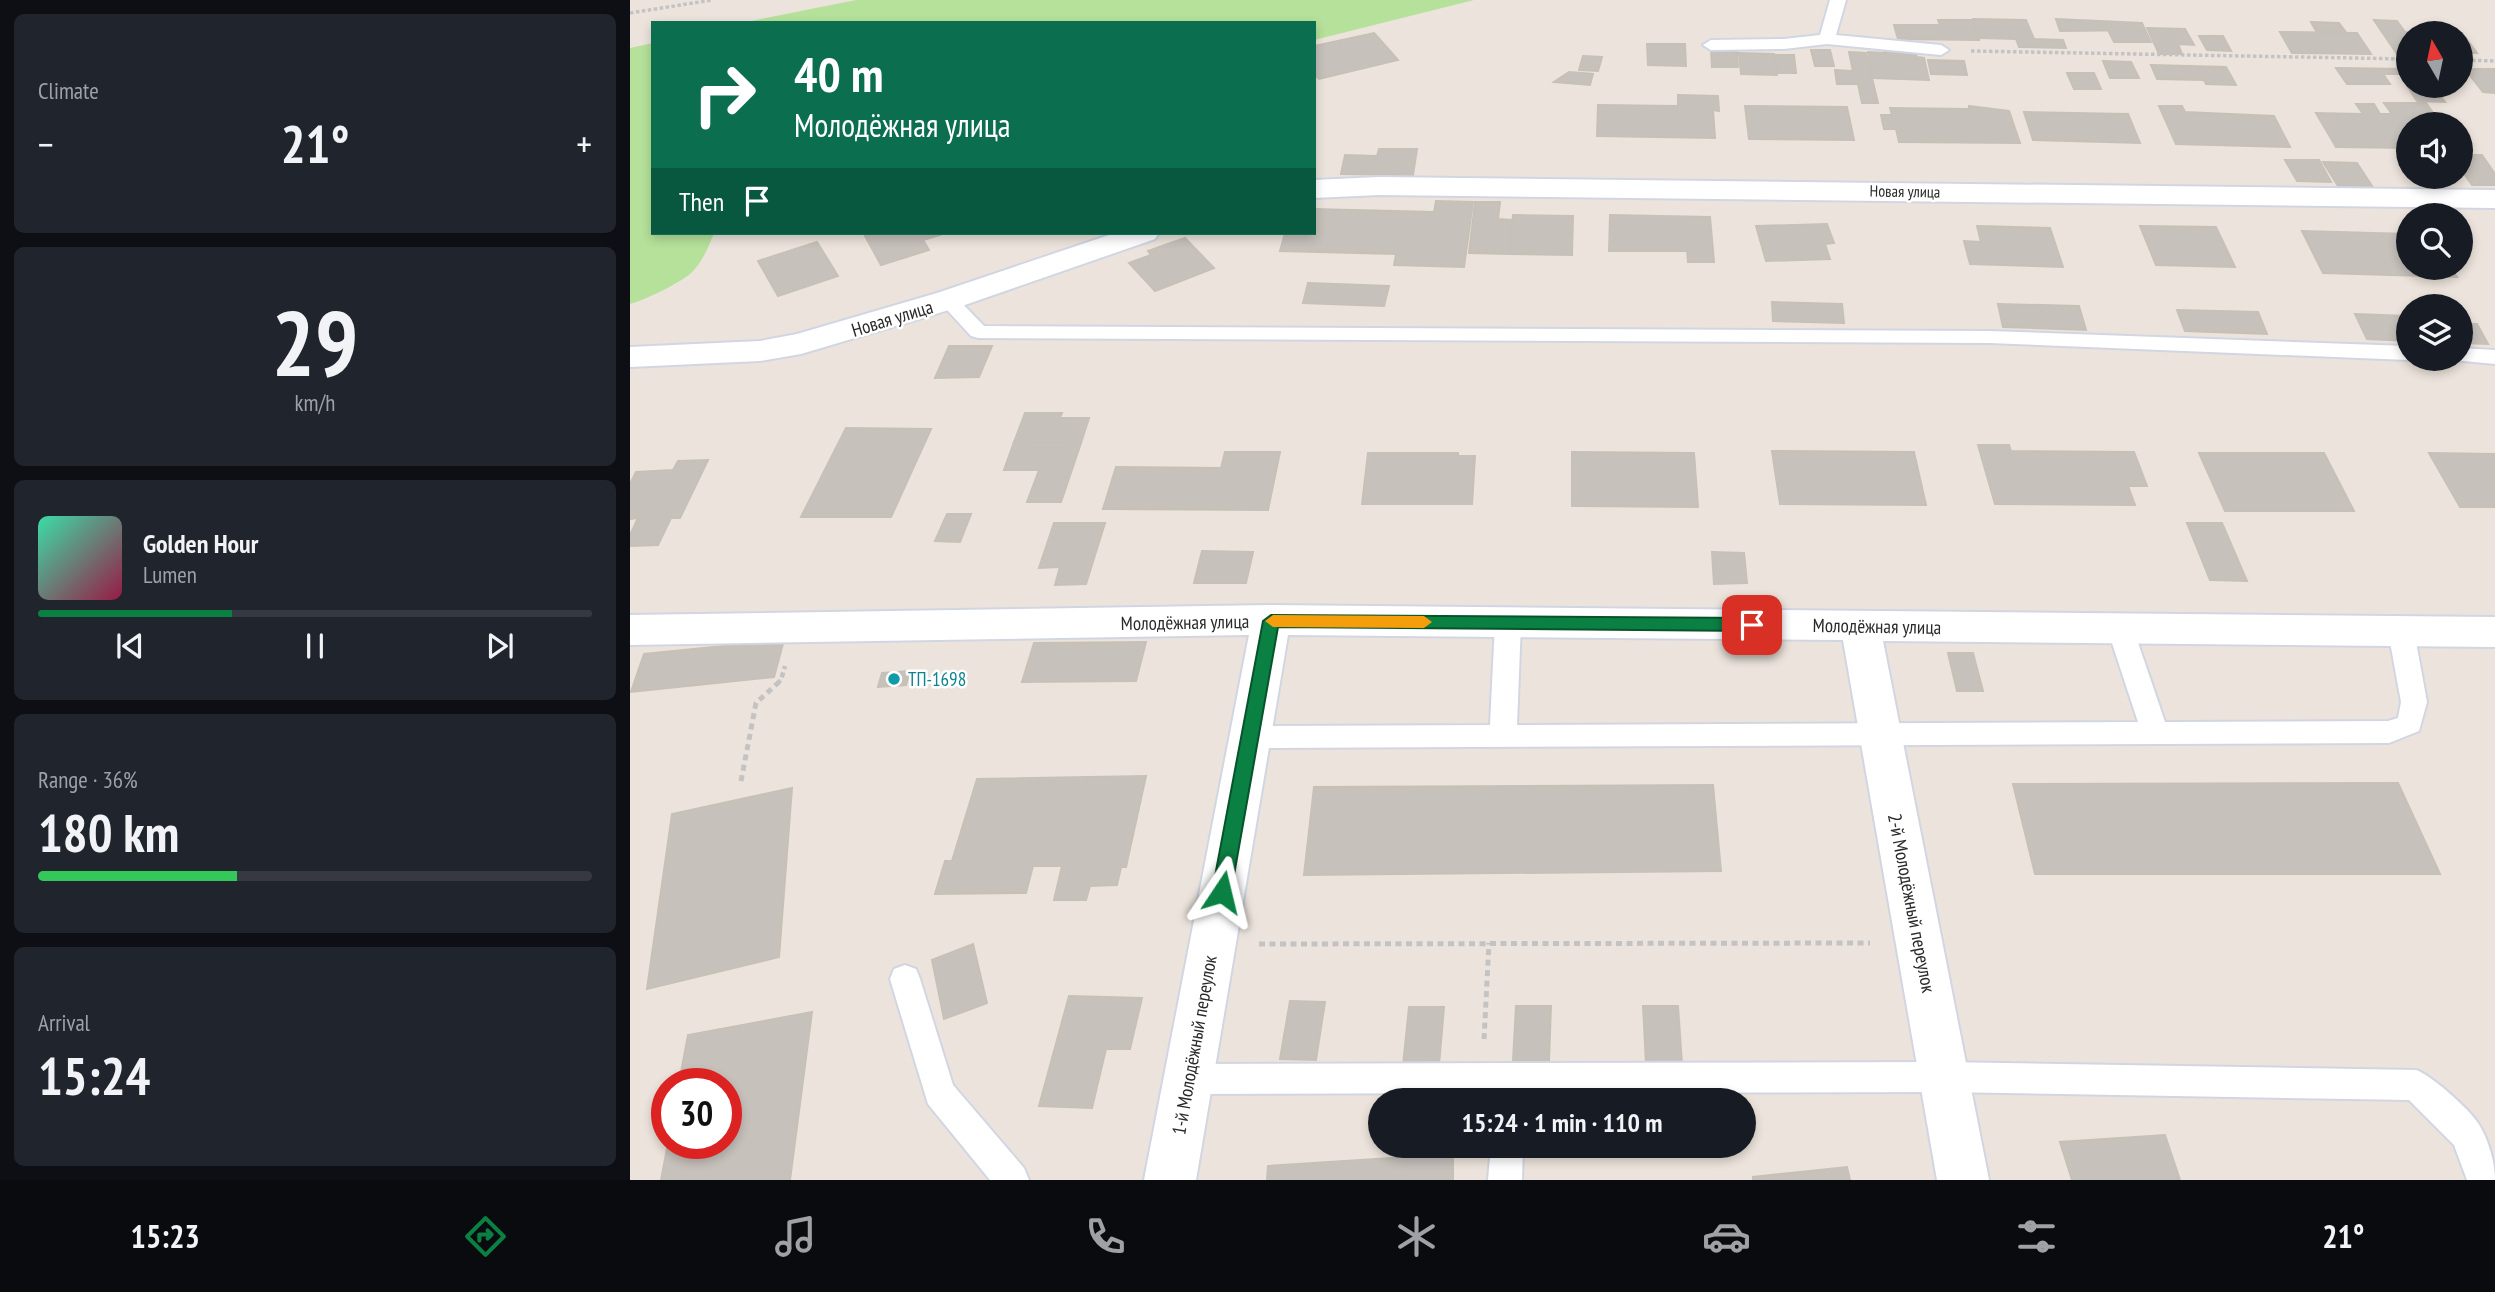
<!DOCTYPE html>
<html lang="en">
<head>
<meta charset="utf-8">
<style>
  :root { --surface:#171b24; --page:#20242c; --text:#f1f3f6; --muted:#9ea1a6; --line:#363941; --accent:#0b8043 }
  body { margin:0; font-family:"PT Sans Narrow",sans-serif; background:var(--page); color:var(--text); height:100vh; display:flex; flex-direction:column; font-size:26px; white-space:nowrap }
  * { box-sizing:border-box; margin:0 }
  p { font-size:23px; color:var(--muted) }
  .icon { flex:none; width:38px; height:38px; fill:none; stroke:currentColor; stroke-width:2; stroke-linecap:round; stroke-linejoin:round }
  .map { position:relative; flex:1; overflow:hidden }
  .drawer { display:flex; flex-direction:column; gap:14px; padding:14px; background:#0d0f14; width:630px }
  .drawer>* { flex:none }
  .hud { position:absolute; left:21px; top:21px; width:665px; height:214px; border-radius:0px; box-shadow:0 4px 10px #0003; background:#0b6e4f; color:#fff; overflow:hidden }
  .needle { width:46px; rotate:351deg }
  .tools { position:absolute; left:1766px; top:21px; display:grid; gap:14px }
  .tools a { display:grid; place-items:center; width:77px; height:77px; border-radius:50%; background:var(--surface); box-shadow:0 4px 10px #0003; font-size:35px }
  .speed { position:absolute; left:21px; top:1068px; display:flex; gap:14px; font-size:35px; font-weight:700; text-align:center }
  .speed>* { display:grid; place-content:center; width:91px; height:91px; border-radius:50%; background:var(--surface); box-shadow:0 4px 10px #0003; line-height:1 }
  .speed .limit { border:10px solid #d22; background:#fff; color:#111 }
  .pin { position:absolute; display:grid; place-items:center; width:60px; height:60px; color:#fff; margin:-30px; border-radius:14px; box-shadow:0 4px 10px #0006 }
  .me { position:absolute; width:77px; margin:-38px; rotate:10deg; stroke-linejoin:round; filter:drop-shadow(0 0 5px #0008) }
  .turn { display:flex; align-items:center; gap:24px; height:147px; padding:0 28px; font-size:32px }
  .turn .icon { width:91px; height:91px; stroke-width:2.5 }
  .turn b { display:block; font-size:49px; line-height:60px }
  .then { display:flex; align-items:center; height:66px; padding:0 28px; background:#0003; gap:14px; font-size:26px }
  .big { font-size:52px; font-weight:600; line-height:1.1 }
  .drawer .card { flex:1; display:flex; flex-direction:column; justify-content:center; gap:10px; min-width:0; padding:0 24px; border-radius:10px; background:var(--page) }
  .drawer .dial { align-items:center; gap:0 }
  .dial b { font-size:91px; line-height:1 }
  .song { display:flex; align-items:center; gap:21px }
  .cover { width:84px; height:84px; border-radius:10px; background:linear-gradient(135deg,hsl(160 70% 55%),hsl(340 70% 35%)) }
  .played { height:7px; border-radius:4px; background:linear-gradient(90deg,var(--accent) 35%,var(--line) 35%) }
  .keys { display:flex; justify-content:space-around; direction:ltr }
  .heat { display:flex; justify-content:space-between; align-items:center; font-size:38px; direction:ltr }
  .charge { height:10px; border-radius:5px; background:linear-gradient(90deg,#34c759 36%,var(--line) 0) }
  .trip { position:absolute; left:738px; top:1088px; width:388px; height:70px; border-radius:35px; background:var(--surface); box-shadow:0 4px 10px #0003; font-weight:600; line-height:70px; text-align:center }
  .menu { display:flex; height:112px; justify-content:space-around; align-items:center; background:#090b0e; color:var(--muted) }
  .menu .icon { width:49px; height:49px }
  .menu .on { color:var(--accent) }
  .menu b { font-size:32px; color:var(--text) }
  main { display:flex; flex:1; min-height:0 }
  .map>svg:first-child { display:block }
  .green { fill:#b6e19a }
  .building { fill:#c7c1bc; stroke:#c7c0b6; stroke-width:2 }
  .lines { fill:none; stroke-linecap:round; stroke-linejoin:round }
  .lane-casing { stroke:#d1d6e2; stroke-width:4 }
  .street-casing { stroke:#d1d6e2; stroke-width:4 }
  .path-far2 { stroke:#c3c3c3; stroke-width:3.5; stroke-dasharray:3.5 2.5; stroke-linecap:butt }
  .path-far1 { stroke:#c3c3c3; stroke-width:4.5; stroke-dasharray:5 3.5; stroke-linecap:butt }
  .path { stroke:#c3c3c3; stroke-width:5; stroke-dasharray:6 4.5; stroke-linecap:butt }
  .lane { fill:#fff; fill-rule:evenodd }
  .street { fill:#fff; fill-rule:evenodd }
  .route { fill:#0b8043; stroke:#07532c; stroke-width:2 }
  .slow { fill:#f59e0b }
  .culture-dot { fill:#0f9aa8; stroke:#fff; stroke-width:2.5 }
  .labels { text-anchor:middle; stroke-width:5; stroke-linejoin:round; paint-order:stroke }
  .far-street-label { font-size:16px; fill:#2a2a2a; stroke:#fff }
  .street-label { font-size:19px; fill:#2a2a2a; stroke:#fff }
  .culture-label { font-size:19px; fill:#0d838f; stroke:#fff; text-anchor:start }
</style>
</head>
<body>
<main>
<section class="drawer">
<div class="card"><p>Climate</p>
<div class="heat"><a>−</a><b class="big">21°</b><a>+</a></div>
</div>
<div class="card dial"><b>29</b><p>km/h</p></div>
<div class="card">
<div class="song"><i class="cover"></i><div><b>Golden Hour</b><p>Lumen</p></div></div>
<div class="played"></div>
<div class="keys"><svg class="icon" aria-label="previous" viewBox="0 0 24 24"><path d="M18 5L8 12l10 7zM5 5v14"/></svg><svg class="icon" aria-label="pause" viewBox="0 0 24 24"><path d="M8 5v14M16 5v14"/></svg><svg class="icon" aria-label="next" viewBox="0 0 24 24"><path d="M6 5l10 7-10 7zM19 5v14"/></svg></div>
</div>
<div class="card"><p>Range · 36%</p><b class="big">180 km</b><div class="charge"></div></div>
<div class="card"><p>Arrival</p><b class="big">15:24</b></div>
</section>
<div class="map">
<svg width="1865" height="1180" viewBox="0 0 1865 1180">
  <rect width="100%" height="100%" fill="#ece4dc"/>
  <g class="green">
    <path d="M226,0H844L684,40V23H111Z"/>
    <path d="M23,43V233H84C79,246 72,263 61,273C50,283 15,300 0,304V48Z"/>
  </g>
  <g class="building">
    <path d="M1343,19L1396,20L1404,39L1433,40L1436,48L1389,47L1386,39L1349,38Z"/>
    <path d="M1426,19L1512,23L1515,30L1430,31Z"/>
    <path d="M1308,20H1342L1349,40L1268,39L1264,25H1310Z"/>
    <path d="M1744,20L1767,21L1775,32L1802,33H1778V54H1767Z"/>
    <path d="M1681,22L1709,23L1715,31H1686Z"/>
    <path d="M1517,28L1555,29L1564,45L1548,44L1552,54H1529Z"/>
    <path d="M1478,30H1515L1521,42H1484Z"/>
    <path d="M1650,32L1727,33L1741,54L1662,53Z"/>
    <path d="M744,33L768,60L689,79L684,74V46Z"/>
    <path d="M1802,33H1832L1847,53H1830V33Z"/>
    <path d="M1569,36H1593L1601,51L1577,50Z"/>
    <path d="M1017,44H1055L1056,66L1018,65Z"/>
    <path d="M1081,49L1107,50L1108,67H1082Z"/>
    <path d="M1181,50H1200L1204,66H1185Z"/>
    <path d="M1254,51H1285L1287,57L1294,58L1299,80L1242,78L1238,52L1255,53Z"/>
    <path d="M1219,52L1236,53L1248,103H1232L1228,84H1207L1205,70L1223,71Z"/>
    <path d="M1109,53L1144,54L1147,75L1111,74Z"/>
    <path d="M1145,55H1164L1166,73H1147Z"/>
    <path d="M953,56L972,57L968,71L949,70Z"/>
    <path d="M1298,60L1334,61L1337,75L1301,74Z"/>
    <path d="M1473,61L1501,62L1509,78H1480Z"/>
    <path d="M1521,65L1596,67L1606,85L1576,84L1574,80L1527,79Z"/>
    <path d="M1706,68L1778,69V74H1753L1760,84H1717Z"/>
    <path d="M1835,69H1865V93L1853,92Z"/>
    <path d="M939,72L963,74L960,85L924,82Z"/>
    <path d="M1437,73H1464L1471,89H1444Z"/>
    <path d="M1774,81L1778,82V86H1803L1815,102L1787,101Z"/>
    <path d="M1048,95L1088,96L1089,111L1083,110L1085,138L967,136L968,105L1048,106Z"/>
    <path d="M1754,103H1796L1811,124H1778V148L1706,147L1686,113L1733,114L1726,104H1744L1750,114H1762Z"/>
    <path d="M1115,106L1217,107L1224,140L1119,139Z"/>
    <path d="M1339,106L1379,111L1390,143L1269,142L1266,129H1254L1251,115H1262L1260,108L1339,109Z"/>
    <path d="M1529,106H1552L1555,112L1644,116L1660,147L1546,144Z"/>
    <path d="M1394,112L1498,114L1510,143L1403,140Z"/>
    <path d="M749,149H787L783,175L711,174L715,155L747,156Z"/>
    <path d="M1830,155H1852L1865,174V185H1842L1830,168Z"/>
    <path d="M1655,160H1689L1701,182L1667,181Z"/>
    <path d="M1693,162L1727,163L1742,186H1708Z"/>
    <path d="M806,201L843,202L834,267L764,265L766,254L650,251L655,233H684V209L804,212Z"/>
    <path d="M845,202H870L868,219L882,220L880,254L839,253Z"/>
    <path d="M883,215L943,216L942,255L880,254Z"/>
    <path d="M980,215L1080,217L1084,262H1058L1057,251H979Z"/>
    <path d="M1197,224L1204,243L1195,244L1200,259L1136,261L1126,226Z"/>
    <path d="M1347,226L1420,228L1433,267L1340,264L1334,241L1351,242Z"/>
    <path d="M1510,226L1586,227L1605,267L1526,265Z"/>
    <path d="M1672,231L1778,234V268H1821L1827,277L1693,273Z"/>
    <path d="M247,233H309L310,235L293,240L299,250L251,265L235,236Z"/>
    <path d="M555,238L584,268L525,291L499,263L521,255L518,251Z"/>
    <path d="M187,242L208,276L148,296L128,261Z"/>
    <path d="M678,283L759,286L754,306L673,303Z"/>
    <path d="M1142,302L1212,304L1214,323L1143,321Z"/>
    <path d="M1368,304L1449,306L1456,330L1373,327Z"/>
    <path d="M1547,310L1628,312L1637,334L1555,331Z"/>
    <path d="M1725,314L1778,316V341L1737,339Z"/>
    <path d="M1830,324H1847L1858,344L1830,343Z"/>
    <path d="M319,346H362L349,377L305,378Z"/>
    <path d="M395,413H432L430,418H459L451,443L384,442Z"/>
    <path d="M216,428L301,429L261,517H171Z"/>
    <path d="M384,442L451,443L431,502H397L409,470H374Z"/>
    <path d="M1348,445H1379L1381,451L1504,452L1517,486H1498L1505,505L1365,504Z"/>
    <path d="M1142,451L1284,452L1296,505L1150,504Z"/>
    <path d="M595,452H650L638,510L473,509L486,467L591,468Z"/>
    <path d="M942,452L1064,453L1068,507L942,506Z"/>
    <path d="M738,453H828V456H845L842,504H732Z"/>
    <path d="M1569,453H1694L1724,511H1595Z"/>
    <path d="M1799,453L1865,454V507H1830Z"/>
    <path d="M78,460L50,518H41L28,545L0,546V535L8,518L0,519V484L6,472L43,470L48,461Z"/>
    <path d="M317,514H341L330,542L305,541Z"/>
    <path d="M424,523H475L456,584L425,585L430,567L409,568Z"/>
    <path d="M1557,523H1592L1617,581L1580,580Z"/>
    <path d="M572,551L623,552L616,583H564Z"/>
    <path d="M1082,552L1114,553L1117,583L1084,584Z"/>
    <path d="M154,640L144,677L1,692L14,654Z"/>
    <path d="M516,642L506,681L392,682L404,643Z"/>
    <path d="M1318,653H1343L1353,691H1327Z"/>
    <path d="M280,671L276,685L248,687L252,673Z"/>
    <path d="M516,776L496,867H491L487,885L460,886L456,900H424L432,866H403L396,893L305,894L315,861H322L347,779Z"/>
    <path d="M1768,783L1810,874H1405L1383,784Z"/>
    <path d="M1083,785L1091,871L674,875L684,787Z"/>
    <path d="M162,788L149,957L17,989L42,814Z"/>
    <path d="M343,944L357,1003L314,1019L302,960Z"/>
    <path d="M439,996L512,998L500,1049H476L462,1108L409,1106Z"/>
    <path d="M660,1001L695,1002L686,1060L650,1059Z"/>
    <path d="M886,1006H921L919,1061H883Z"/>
    <path d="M1013,1006H1048L1052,1064H1016Z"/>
    <path d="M779,1007H814L809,1065H773Z"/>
    <path d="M182,1012L160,1180H31L38,1143H96V1083H49L58,1035Z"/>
    <path d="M1535,1135L1550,1180H1442L1430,1142Z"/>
    <path d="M823,1154V1180H637L638,1166Z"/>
    <path d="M1217,1167L1220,1180H1123V1177Z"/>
  </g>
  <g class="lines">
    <g class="lane-casing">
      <g id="lane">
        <path d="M1200,0H1216L1206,35L1311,45L1319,50L1311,55L1197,44L1154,49L1081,50L1073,45L1081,40L1154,39L1190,35Z"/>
        <path d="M318,294L325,296L354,326L1359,331L1778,346V359H1781L1778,360L1359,343L348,338L341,336L308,300L311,296Z"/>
        <path d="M1830,348L1865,350V364L1823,360L1830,359Z"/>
        <path d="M878,614L887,616L891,623L887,725L1508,722L1477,628L1481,621L1490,619L1499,621L1503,628L1535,722L1758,721L1768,718L1771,702L1758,631L1762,624L1771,622L1780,624L1784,631L1797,702L1789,731L1759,743L620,748L611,745L607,737L611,729L620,726L860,725L865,623L869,616Z"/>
        <path d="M275,965L286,969L290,979L323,1085L394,1168L399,1180H360L298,1104L260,979L264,969Z"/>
        <path d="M1314,1062L1786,1070C1801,1075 1839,1109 1848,1123C1858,1138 1865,1162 1865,1180H1837L1824,1145L1779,1100L1314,1092L896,1093V1101H864V1093L558,1094L547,1090L542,1079L547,1068L558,1064Z"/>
        <path d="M861,1146H893L892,1180H858Z"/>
      </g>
    </g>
    <g class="street-casing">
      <g id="street">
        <path d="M749,177L1865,190V208L749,195L684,198V180Z"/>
        <path d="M485,233H529L525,239L329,307L171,354L130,361L0,367V347L130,341L167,334L307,293Z"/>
        <path d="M641,605L1865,617V647L1253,641L1359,1180H1307L1213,640L658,635L566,1180H514L619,635L0,645V615Z"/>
      </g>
    </g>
    <g class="path-far2">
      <path d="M0,13L82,0"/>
      <path d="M1341,51L1778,59"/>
      <path d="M1830,60L1865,61"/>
    </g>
    <path class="path-far1" d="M147,684L151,680L155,666"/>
    <g class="path">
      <path d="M111,781L126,703L149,682"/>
      <path d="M629,944L1240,943"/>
      <path d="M854,1039L859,943"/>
    </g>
    <use href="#lane" class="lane"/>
    <use href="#street" class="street"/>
  </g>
  <path class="route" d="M641,615L1122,618L1130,625L1122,631L648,627L601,892L599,898L592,900L585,898L582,892L633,621Z"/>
  <path class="slow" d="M643,615L794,616L802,622L794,628L643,627L635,621Z"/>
  <circle class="culture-dot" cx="264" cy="679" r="7"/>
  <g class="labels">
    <g class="far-street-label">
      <text transform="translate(1275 191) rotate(1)" y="6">Новая улица</text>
    </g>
    <g class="street-label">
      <text transform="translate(262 318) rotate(-17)" y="7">Новая улица</text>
      <text transform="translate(555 622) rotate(-1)" y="7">Молодёжная улица</text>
      <text transform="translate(1247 626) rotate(1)" y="7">Молодёжная улица</text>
      <text transform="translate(1282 903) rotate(79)" y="7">2-й Молодёжный переулок</text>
      <text transform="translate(564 1045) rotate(-80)" y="7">1-й Молодёжный переулок</text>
    </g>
    <g class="culture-label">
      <text x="278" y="686">ТП-1698</text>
    </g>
  </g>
</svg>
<div class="tools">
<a><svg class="needle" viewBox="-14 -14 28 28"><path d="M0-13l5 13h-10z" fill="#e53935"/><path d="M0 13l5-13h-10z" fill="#9ea1a6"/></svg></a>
<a><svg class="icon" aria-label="sound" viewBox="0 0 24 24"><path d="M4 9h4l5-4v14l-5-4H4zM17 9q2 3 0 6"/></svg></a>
<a><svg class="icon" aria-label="search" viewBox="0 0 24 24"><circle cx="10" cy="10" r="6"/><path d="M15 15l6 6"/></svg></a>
<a><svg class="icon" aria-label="layers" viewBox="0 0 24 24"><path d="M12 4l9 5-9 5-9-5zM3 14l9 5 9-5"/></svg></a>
</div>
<div class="speed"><div class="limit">30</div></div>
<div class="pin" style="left:1122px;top:625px;background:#d93025"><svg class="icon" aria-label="arrive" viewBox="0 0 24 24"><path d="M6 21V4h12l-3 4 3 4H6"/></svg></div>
<svg class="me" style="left:592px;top:892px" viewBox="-20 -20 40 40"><path d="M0-17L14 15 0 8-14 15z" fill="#0b8043" stroke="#fff" stroke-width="4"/></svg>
<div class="trip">15:24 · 1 min · 110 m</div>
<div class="hud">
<div class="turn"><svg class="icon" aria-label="right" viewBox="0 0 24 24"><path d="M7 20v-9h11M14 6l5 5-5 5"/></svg><div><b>40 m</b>Молодёжная улица</div></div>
<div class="then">Then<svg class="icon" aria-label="arrive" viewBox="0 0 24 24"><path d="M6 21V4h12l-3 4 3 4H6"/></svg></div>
</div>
</div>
</main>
<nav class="menu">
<b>15:23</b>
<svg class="icon on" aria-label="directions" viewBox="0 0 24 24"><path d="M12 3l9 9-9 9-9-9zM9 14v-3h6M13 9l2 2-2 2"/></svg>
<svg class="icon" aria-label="music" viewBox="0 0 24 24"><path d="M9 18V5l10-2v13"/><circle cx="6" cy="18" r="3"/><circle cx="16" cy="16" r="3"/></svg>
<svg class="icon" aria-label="phone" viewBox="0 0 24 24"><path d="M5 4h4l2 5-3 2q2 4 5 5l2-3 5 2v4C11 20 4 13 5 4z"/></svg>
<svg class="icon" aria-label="climate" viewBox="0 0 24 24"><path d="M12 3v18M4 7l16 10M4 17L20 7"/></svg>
<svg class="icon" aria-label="car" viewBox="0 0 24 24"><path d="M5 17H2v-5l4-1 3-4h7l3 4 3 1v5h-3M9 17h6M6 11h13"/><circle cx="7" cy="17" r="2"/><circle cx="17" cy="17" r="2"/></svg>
<svg class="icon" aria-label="filters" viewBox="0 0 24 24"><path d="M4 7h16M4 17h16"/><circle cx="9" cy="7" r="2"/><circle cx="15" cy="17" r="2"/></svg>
<b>21°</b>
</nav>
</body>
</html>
